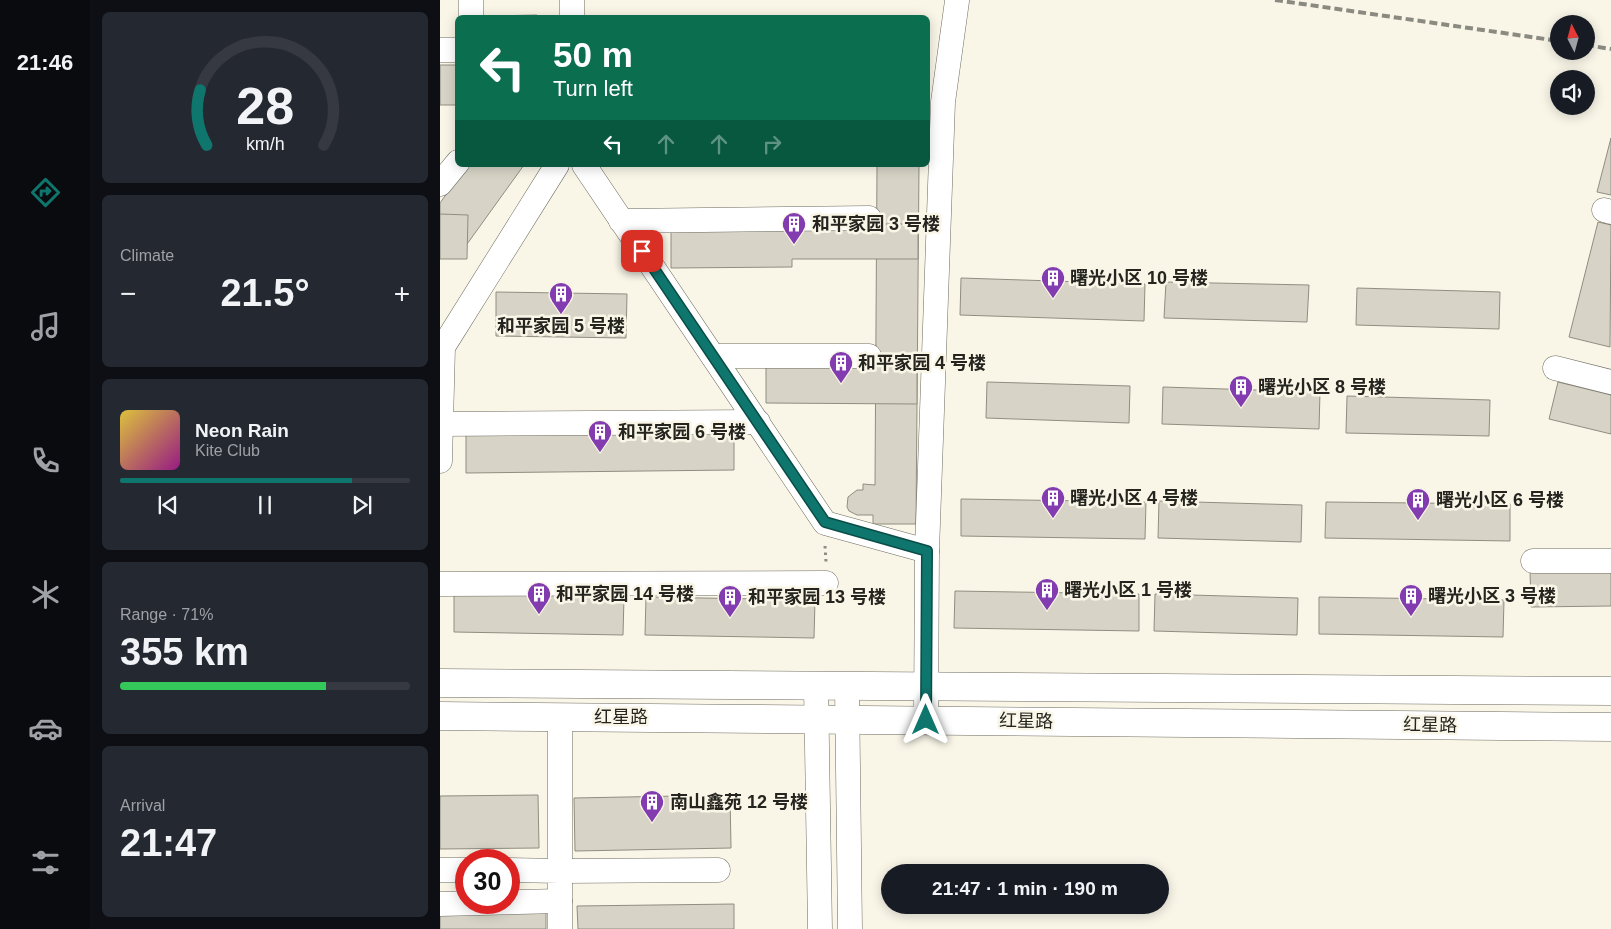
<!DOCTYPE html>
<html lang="en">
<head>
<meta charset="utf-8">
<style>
  :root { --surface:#171b24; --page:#242831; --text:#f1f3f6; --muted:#9ea1a6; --line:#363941; --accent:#0f766e }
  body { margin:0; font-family:Arial,"Noto Sans SC",sans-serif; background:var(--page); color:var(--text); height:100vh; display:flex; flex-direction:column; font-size:19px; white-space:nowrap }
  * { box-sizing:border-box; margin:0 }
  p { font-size:16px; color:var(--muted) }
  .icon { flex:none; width:28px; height:28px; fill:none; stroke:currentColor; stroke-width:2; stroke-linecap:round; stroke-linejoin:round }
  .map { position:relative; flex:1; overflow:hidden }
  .drawer { display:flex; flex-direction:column; gap:12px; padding:12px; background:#0d0f14; width:350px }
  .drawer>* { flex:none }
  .banner { position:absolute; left:15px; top:15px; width:475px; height:152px; border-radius:8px; box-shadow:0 2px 12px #0003; background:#0b6e4f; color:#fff; overflow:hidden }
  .needle { width:32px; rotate:354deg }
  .controls { position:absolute; left:1110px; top:15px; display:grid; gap:10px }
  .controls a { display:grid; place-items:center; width:45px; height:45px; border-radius:50%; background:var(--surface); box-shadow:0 2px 12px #0003; font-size:25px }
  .speed { position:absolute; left:15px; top:849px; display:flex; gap:10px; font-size:25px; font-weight:700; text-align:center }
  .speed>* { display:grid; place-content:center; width:65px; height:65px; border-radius:50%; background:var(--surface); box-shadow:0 2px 12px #0003; line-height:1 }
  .speed .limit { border:8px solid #d22; background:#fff; color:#111 }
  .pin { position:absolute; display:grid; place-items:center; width:42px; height:42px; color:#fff; margin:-21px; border-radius:10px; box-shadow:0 2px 8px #0006 }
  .me { position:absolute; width:55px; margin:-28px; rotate:0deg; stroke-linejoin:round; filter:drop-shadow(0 0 4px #0008) }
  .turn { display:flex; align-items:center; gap:18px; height:105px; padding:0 15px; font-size:22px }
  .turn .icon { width:65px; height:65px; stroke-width:2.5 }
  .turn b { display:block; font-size:35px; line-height:42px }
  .lanes { display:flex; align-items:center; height:48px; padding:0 15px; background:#0003; justify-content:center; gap:25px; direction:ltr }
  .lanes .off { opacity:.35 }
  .big { font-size:38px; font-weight:700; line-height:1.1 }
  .drawer .tile { flex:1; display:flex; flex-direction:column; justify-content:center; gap:8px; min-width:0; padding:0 18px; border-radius:8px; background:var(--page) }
  .drawer .dial { align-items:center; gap:0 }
  .dial svg { height:130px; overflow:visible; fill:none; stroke:var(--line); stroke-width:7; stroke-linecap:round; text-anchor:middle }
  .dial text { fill:var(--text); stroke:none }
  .song { display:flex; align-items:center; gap:15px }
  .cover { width:60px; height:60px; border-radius:8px; background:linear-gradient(135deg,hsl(50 70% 55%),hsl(310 70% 35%)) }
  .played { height:5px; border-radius:2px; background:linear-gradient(90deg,var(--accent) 80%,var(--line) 80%) }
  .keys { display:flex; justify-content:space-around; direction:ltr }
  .heat { display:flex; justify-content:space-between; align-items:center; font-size:28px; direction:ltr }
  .charge { height:8px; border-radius:4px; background:linear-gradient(90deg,#34c759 71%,var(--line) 0) }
  .trip { position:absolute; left:441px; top:864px; width:288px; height:50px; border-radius:25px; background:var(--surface); box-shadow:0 2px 12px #0003; font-weight:700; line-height:50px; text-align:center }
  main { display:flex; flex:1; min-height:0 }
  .dock { display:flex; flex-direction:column; width:90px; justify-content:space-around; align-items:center; background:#090b0e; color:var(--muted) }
  .dock .icon { width:35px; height:35px }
  .dock .selected { color:var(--accent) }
  .dock b { font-size:22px; color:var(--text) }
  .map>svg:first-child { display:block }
  .building { fill:#d7d4c7; stroke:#908d81 }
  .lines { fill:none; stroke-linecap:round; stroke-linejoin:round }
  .minor-casing { stroke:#6d6b5f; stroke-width:25 }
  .tertiary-casing { stroke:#6d6b5f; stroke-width:29 }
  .path { stroke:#8e8c82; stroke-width:3; stroke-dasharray:2.5 4; stroke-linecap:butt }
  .minor { stroke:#fff; stroke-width:24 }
  .tertiary { stroke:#fff; stroke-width:28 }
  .rail { stroke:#8b8a80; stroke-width:4; stroke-dasharray:8 4; stroke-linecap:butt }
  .route-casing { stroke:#0a4d48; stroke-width:12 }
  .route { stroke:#0f766e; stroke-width:9 }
  .labels { text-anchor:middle; stroke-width:5; stroke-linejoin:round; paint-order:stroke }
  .poi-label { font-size:18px; font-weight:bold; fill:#25241f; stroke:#f9f6e8; text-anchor:start }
  .street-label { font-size:18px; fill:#25241f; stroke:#f9f6e8 }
</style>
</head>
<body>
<main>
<nav class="dock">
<b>21:46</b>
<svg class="icon selected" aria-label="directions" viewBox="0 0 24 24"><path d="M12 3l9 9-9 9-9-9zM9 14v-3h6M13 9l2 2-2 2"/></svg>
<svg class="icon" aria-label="music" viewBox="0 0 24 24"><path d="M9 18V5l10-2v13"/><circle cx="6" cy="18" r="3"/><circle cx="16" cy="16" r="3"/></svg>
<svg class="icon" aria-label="phone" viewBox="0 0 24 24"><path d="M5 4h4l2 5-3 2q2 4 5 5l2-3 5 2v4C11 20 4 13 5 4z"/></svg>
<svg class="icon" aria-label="climate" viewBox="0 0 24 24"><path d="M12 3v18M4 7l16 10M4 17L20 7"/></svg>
<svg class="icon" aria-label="car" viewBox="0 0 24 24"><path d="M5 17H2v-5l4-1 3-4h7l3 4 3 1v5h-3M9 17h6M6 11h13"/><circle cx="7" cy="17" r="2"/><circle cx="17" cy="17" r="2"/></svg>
<svg class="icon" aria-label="filters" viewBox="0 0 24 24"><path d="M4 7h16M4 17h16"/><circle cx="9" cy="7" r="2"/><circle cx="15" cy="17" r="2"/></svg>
</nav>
<section class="drawer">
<div class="tile dial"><svg viewBox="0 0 100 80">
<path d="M14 69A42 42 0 1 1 86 69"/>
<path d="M14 69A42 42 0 0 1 10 35" stroke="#0f766e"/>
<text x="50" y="56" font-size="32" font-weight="700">28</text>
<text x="50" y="72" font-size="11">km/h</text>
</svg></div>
<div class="tile"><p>Climate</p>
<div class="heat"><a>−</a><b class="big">21.5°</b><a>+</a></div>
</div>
<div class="tile">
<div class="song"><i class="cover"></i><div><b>Neon Rain</b><p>Kite Club</p></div></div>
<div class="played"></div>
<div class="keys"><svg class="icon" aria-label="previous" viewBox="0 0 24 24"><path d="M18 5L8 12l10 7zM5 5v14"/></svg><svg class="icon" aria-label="pause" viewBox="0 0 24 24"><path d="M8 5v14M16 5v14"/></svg><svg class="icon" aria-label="next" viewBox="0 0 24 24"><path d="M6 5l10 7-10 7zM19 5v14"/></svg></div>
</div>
<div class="tile"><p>Range · 71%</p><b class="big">355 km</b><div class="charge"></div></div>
<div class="tile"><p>Arrival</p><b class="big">21:47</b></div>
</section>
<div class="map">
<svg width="1171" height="929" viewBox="0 0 1171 929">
  <rect width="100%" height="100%" fill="#f9f6e8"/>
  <g class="building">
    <path d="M97,15V18H51V16Z"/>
    <rect x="0" y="65" width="18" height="40"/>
    <path d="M1171,138V195L1157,192Z"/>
    <path d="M27,165H84L17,258L0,246V203Z"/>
    <path d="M437,165H479L476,524H433V515H417L409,511L407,507L408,497L417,490H423V484L435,485Z"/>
    <path d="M0,214L28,215L27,259H0Z"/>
    <path d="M1158,222L1171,225L1170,347L1129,337Z"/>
    <path d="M346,224H478V259H352V267L231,268V231Z"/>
    <path d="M521,278L705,284L704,321L520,315Z"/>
    <path d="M726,282L869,285L867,322L724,318Z"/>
    <path d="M917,288L1060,292L1059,329L916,325Z"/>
    <path d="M56,292L187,294L186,338L56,336Z"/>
    <path d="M326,364H477V404L326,403Z"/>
    <path d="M547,382L690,386L689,423L546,418Z"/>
    <path d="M1118,382L1171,395V434L1109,419Z"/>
    <path d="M723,387L880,392L879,429L722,424Z"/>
    <path d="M907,396L1050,400L1049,436L906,433Z"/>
    <path d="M294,432V470L26,473V435Z"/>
    <path d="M521,499L706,502L705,539L521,536Z"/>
    <path d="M719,501L862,505L861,542L718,538Z"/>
    <path d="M886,502L1070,504V541L885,538Z"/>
    <path d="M1171,569V606L1091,607L1090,570Z"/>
    <path d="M515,591L699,594V631L514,628Z"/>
    <path d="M14,594L184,597L183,635L14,632Z"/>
    <path d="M715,594L858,598L857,635L714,631Z"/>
    <path d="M206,597L375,600L374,638L205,635Z"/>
    <path d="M879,597L1064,600L1063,637L879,634Z"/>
    <path d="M98,795L99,848L0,849V796Z"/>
    <path d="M290,795L291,848L135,851L134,798Z"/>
    <path d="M294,904V929H138L137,906Z"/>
    <path d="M106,910V929H0V912Z"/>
  </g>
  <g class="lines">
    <g class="minor-casing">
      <g id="minor">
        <path d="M31,18V0"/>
        <path d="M132,18V0"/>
        <path d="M0,50H18"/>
        <path d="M144,165L385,523L487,551L486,720"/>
        <path d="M0,184L18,162"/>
        <path d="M1164,210L1171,212"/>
        <path d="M181,221L429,218"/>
        <path d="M273,356H429"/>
        <path d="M1115,368L1171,382"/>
        <path d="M1,424L318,422"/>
        <path d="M0,461L3,347L117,165"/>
        <path d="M487,551L503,102L517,1"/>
        <path d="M1093,561H1171"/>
        <path d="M0,584L386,583"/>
        <path d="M376,686L380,929"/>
        <path d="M407,686L410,929"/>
        <path d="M120,717V871L278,870"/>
        <path d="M0,870H26"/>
        <path d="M69,870L120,871V929"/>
        <path d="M0,904L120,901"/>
      </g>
    </g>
    <g class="tertiary-casing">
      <g id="tertiary">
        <path d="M0,683L1171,691"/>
        <path d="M0,716L1171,727"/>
      </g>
    </g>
    <path class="path" d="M385,546L386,562"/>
    <use href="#minor" class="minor"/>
    <use href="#tertiary" class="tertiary"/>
    <g class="rail">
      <path d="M835,0L1119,41"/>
      <path d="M1146,45L1171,49"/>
    </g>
  </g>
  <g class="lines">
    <g class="route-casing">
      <path id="route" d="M202,251L385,522L487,551L486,720"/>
    </g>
    <use href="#route" class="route"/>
  </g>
  <defs>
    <g id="building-pin" transform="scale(1.25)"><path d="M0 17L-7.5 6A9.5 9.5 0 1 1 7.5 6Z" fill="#823cb0" stroke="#f9f6e8"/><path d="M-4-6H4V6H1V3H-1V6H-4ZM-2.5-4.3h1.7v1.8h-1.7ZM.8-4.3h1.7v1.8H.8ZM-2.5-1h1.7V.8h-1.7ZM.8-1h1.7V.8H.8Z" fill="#fff"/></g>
  </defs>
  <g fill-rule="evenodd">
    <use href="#building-pin" x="354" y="224"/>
    <use href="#building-pin" x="613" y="278"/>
    <use href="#building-pin" x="121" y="294"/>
    <use href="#building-pin" x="401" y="363"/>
    <use href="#building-pin" x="801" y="387"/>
    <use href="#building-pin" x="160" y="432"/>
    <use href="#building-pin" x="613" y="498"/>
    <use href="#building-pin" x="978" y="500"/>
    <use href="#building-pin" x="607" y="590"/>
    <use href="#building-pin" x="99" y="594"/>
    <use href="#building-pin" x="971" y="596"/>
    <use href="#building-pin" x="290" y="597"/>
    <use href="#building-pin" x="212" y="802"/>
  </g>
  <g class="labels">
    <g class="poi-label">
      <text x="372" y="230">和平家园 3 号楼</text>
      <text x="630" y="284">曙光小区 10 号楼</text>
      <text x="121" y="332" text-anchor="middle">和平家园 5 号楼</text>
      <text x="418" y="369">和平家园 4 号楼</text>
      <text x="818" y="393">曙光小区 8 号楼</text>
      <text x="178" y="438">和平家园 6 号楼</text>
      <text x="630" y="504">曙光小区 4 号楼</text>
      <text x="996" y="506">曙光小区 6 号楼</text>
      <text x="624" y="596">曙光小区 1 号楼</text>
      <text x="116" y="600">和平家园 14 号楼</text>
      <text x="988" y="602">曙光小区 3 号楼</text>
      <text x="308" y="603">和平家园 13 号楼</text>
      <text x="230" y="808">南山鑫苑 12 号楼</text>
    </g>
    <g class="street-label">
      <text x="181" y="723">红星路</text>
      <text transform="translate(586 721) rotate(1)" y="6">红星路</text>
      <text transform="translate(990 725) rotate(1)" y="6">红星路</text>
    </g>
  </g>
</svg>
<div class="controls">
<a><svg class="needle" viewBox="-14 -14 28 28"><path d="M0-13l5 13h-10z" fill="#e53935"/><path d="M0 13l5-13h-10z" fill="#9ea1a6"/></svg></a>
<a><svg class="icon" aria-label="sound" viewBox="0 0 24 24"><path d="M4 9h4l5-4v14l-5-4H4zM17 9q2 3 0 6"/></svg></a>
</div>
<div class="speed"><div class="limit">30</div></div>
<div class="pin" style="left:202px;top:251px;background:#d93025"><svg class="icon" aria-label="arrive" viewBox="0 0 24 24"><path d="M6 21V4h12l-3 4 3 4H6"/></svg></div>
<svg class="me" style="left:486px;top:720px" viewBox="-20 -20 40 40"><path d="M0-17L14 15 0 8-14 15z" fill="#0f766e" stroke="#fff" stroke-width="4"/></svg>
<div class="trip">21:47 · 1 min · 190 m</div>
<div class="banner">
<div class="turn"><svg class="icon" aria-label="left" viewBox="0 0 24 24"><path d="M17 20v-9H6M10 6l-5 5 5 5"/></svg><div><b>50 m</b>Turn left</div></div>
<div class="lanes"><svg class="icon" aria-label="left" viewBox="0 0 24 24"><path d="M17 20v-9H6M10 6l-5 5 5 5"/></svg><svg class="icon off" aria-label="ahead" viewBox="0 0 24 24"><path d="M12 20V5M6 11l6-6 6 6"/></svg><svg class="icon off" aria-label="ahead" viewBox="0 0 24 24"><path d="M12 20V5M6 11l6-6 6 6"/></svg><svg class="icon off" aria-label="right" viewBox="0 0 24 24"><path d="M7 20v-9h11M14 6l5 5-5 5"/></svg></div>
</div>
</div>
</main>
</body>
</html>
